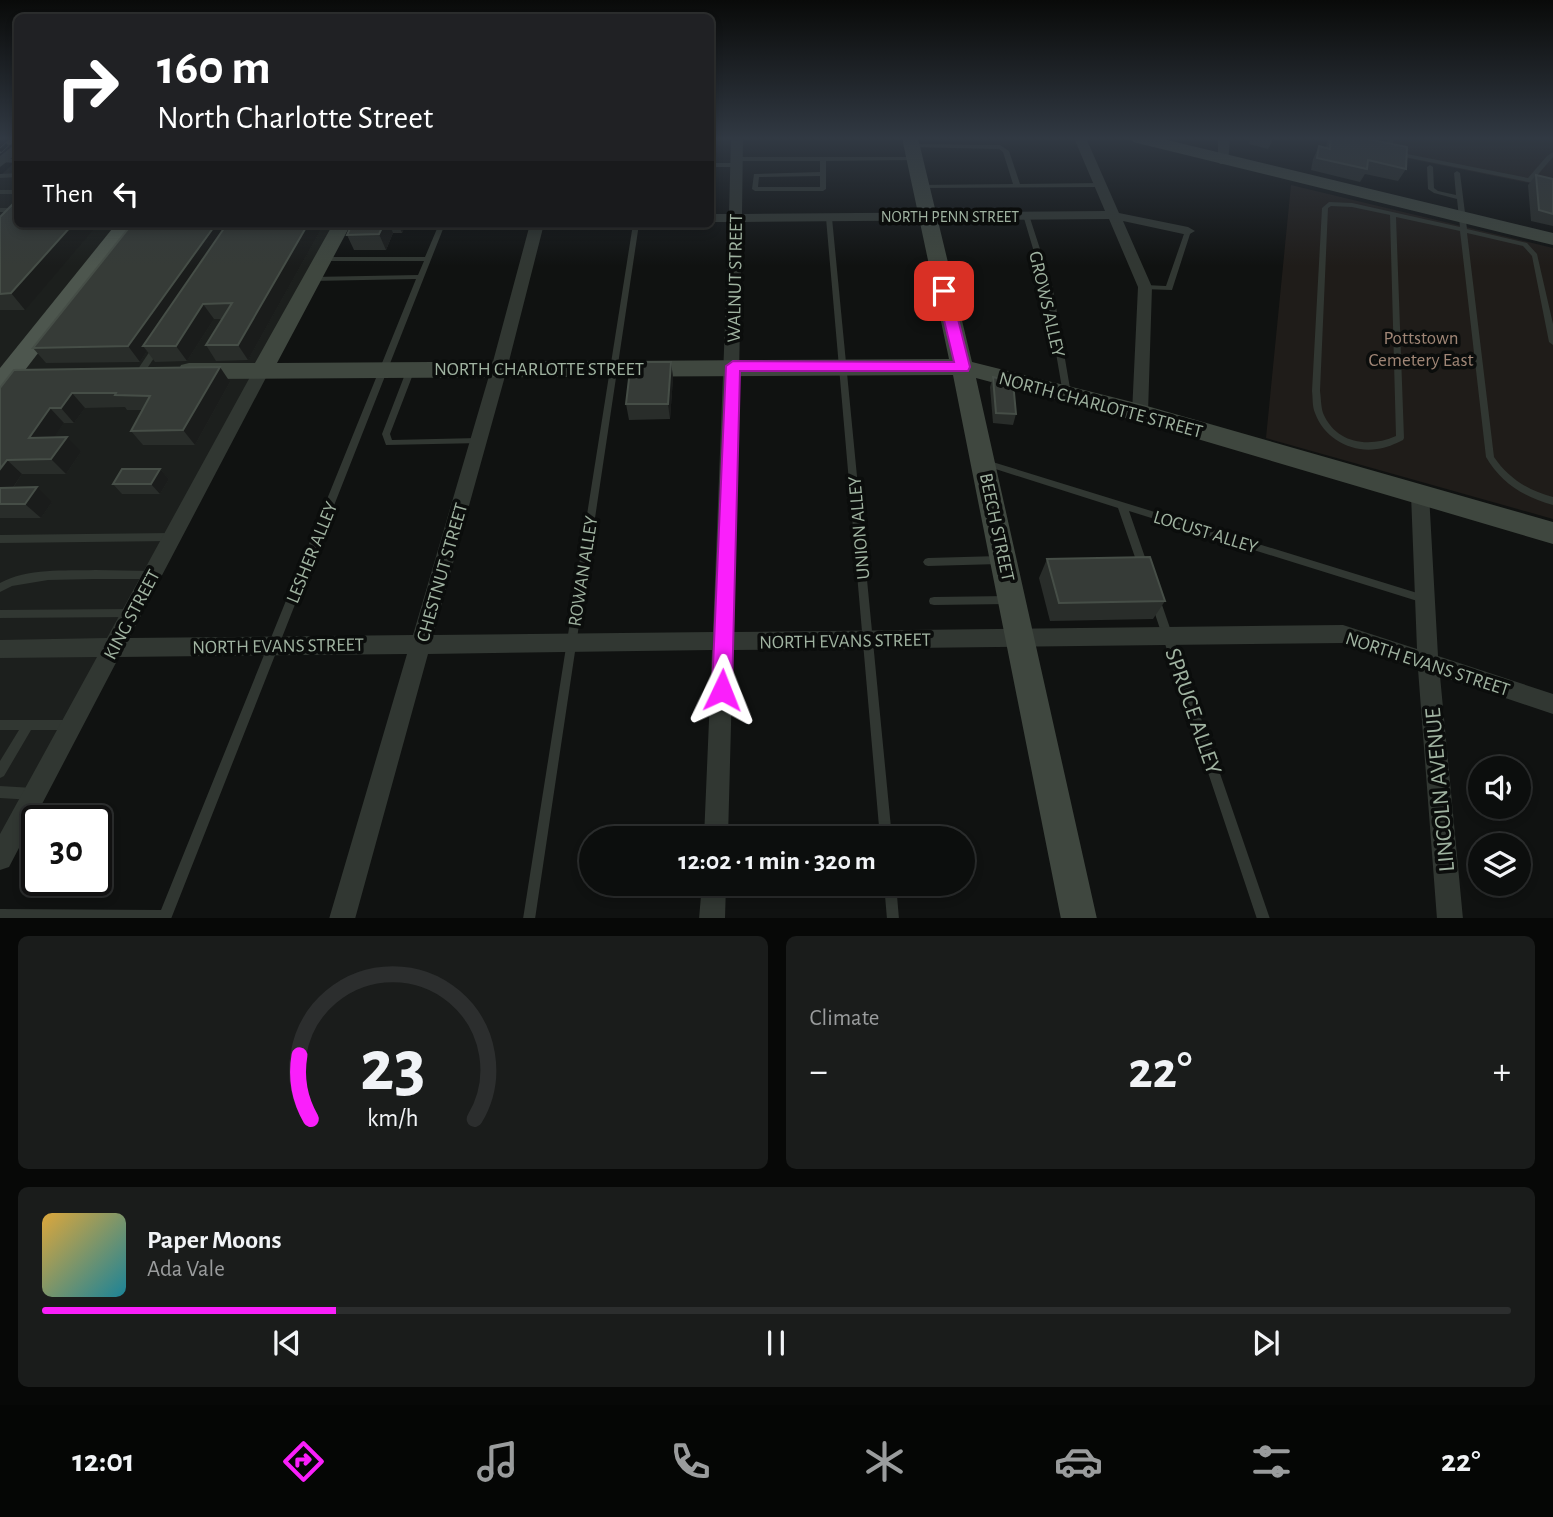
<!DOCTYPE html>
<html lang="en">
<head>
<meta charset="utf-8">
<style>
  :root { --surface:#0c0e0d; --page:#1a1c1b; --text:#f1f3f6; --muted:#9a9c9d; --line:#2c2e2e; --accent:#fa1ffb }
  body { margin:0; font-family:"Alegreya Sans",sans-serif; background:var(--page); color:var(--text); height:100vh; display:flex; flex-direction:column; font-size:26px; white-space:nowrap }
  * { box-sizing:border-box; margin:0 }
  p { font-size:23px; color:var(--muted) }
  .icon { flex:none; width:38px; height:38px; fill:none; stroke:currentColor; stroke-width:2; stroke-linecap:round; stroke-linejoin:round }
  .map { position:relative; height:918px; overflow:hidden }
  .details { display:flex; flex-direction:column; gap:18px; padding:18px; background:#070807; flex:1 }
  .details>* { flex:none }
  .top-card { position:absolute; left:14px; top:14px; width:700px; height:214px; border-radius:10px; box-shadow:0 4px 10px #0003,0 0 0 2px var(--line); background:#202124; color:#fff; overflow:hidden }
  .buttons { position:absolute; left:1468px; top:756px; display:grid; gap:14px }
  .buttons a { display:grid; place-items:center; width:63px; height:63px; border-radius:50%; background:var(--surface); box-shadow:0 4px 10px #0003,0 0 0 2px var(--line); font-size:35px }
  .speed { position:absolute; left:21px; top:805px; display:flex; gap:14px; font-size:35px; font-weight:700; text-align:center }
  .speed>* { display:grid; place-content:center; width:91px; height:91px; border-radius:50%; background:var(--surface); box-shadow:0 4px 10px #0003,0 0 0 2px var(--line); line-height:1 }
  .speed .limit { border:4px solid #111; border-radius:10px; background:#fff; color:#111 }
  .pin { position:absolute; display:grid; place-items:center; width:60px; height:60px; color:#fff; margin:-30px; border-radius:14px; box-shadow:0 4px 10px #0006 }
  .me { position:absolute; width:77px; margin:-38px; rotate:2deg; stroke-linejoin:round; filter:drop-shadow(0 0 5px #0008) }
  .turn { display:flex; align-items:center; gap:24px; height:147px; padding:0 28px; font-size:32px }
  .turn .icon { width:91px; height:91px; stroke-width:2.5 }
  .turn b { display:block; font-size:49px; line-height:60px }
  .then { display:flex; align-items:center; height:66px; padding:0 28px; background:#0003; gap:14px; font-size:26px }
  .big { font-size:52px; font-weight:700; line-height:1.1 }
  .details .card { flex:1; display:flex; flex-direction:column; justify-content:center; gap:10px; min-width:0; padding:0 24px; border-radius:10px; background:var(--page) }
  .details .dial { align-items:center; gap:0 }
  .dial svg { height:182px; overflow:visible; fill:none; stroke:var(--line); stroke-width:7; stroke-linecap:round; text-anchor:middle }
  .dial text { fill:var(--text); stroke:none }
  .song { display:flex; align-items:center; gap:21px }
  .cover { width:84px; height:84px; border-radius:10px; background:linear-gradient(135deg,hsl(40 70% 55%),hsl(190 70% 35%)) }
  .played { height:7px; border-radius:4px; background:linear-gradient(90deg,var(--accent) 20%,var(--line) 20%) }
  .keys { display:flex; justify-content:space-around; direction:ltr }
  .heat { display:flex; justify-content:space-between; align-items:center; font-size:38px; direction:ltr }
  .details .tiles { flex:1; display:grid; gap:18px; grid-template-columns:1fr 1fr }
  .card:last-child { grid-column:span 2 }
  .trip { position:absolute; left:579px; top:826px; width:396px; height:70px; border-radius:35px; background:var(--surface); box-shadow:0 4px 10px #0003,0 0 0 2px var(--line); font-weight:700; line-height:70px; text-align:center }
  .tabs { display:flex; height:112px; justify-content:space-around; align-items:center; background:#050605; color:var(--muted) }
  .tabs .icon { width:49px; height:49px }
  .tabs .on { color:var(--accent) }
  .tabs b { font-size:32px; color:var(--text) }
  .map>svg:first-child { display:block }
  .built { fill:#1c1f1d }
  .green { fill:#1f1c19 }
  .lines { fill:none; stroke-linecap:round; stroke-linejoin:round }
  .lane { fill:#313732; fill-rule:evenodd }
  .street { fill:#313732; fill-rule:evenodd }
  .secondary { fill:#3f473f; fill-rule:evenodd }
  .primary { fill:#4d564e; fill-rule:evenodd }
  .rail-casing { stroke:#444c44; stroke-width:5 }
  .rail { stroke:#0b0d0c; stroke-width:3.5; stroke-dasharray:10; stroke-linecap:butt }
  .wall { fill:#292d2a }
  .shaded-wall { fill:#1a1c1b }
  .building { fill:#363b37; stroke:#464e47; stroke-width:2 }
  .route { fill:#fa1ffb; stroke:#a214a3; stroke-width:2 }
  .labels { text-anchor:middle; stroke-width:7; stroke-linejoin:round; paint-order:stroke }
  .far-street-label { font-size:16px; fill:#a0b3a1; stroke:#0b0d0c }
  .street-label { font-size:19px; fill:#a0b3a1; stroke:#0b0d0c }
  .park-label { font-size:19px; fill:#a08676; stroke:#0b0d0c }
  .near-street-label { font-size:23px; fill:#a0b3a1; stroke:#0b0d0c }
</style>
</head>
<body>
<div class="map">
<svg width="1553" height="919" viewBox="0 0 1553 919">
  <rect width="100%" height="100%" fill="#101211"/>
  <path class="built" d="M17,160L18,224H339L0,857V176Z"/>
  <g class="green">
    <path d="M1307,138H1553V188Z"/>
    <path d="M1291,185L1553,248V519L1266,438Z"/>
  </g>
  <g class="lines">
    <g class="lane">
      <path d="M1387,138H1393V153L1390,155L1387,153Z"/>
      <path d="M911,144L1000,145L1009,151L1020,184L1099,183L1102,185L1099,187L919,188L916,186L917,185L1013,184L1003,152L999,149L909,147V145Z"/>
      <path d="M1397,152L1528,178L1547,156L1553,152V157L1534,179L1553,183V187L1395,155L1394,154Z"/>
      <path d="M914,157L917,159L916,160L826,161V189L823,191H755L752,189L754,174L820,172V161H736L733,159L736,157ZM820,176V187H758L759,177Z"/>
      <path d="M2,159H18V163L0,162V160Z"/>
      <path d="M710,163H736L739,165L736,167H710Z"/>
      <path d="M1430,165L1433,167L1434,188L1438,191L1456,195L1454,173L1457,171L1460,173L1467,229L1527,243L1537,254L1553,324V345L1549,342L1532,256L1523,246L1467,233L1494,457C1508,478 1529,491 1553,497V505C1524,497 1501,483 1486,457L1460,231L1396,217L1404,438L1403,440C1395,444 1386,448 1377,449C1351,453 1324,438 1315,413C1312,406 1313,398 1312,391L1322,208L1329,202L1352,203L1460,227L1457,199L1434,193L1428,189L1427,167ZM1331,206L1352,207L1390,215L1396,436C1369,448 1336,444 1323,413C1321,407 1321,398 1320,391L1328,208Z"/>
      <path d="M18,173V177L0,178V174Z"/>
      <rect x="0" y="190" width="18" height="4"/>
      <rect x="0" y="208" width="18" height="4"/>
      <path d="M1026,213L1029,215L1053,289L1071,394L1067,397L1063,394L1045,289L1023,215Z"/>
      <path d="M829,216L832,218L892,838H880L826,218Z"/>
      <path d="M439,224H445L171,919H0V909L161,910L416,279L312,281L308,279L312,277L418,275L424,261H323L319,259L323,257H425Z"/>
      <path d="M633,224H639L535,919H523Z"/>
      <path d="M1188,229L1191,231L1172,290L1142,289L1141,287L1145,285L1166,286L1185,231Z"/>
      <path d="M157,344L160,345L161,347L160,349L144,373H138L137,371L138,369L154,345Z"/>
      <path d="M411,366L415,369L390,434L392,440L478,438L481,439L482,441L481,443L386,445L382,434L407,369Z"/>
      <path d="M986,460L1427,596L1431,597L1432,600L1431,603L1427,604L1129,511L1148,566L1146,569L1143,570L1140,569L1138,566L1118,508L983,465L982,463L983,461Z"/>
      <path d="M171,533L174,534L176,537L174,540L171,541L0,543V535Z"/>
      <path d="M999,556L1002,557L1004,560L1002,563L999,564L928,566L925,565L923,562L925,559L928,558Z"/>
      <path d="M95,570L151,571L154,572L156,575L154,578L151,579H95L48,580L12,586L0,592V583C27,568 65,571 95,570Z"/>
      <path d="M1155,595L1159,596L1160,599L1270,919H1257L1150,599L1151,596Z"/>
      <path d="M1008,596L1012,597L1013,600L1012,603L1008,604L934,605L930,604L929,601L930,598L934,597Z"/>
      <path d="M131,609L135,610L136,613L135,616L131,617L0,618V610Z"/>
      <path d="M0,720H70L74,721L76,725L74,729L70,730H31L4,776L0,778V761L19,730H0Z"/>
      <path d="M0,786L33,788L37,790L39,794L37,798L33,800L0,798Z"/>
      <path d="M884,884H896L899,919H887Z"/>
    </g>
    <g class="street">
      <path d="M731,138H743L742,214L1105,211L1074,138H1086L1119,213L1188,227L1195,231L1188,235L1123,221L1152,287L1148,413L1140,419L1132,413L1138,287L1109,219L742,222L734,632L1343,625L1417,649L1411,494L1414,489H1426L1429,494L1438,656L1553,694V714L1440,676L1463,919H1437L1418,669L1343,643L733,650L728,838H704L712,650L428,654L355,919H329L407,654L119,657L9,867L0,870V834L97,657L0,658V640L107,638L256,366H268L270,370L129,638L413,635L491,369L530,224H544L507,369L433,635L713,632L729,222H710V214H729Z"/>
      <path d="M1218,138H1230L1228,164H1220L1218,161Z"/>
      <path d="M18,142V153L0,167V156Z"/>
      <path d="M702,884H726L725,919H699Z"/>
    </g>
    <g class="secondary">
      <path d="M902,138H918L972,362L1140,404L1553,522V544L1140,422L976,378L1097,919H1061L953,375L189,379L181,377L178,371L181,365L189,363H255L333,224H351L277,363L949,359Z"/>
      <path d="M1131,138H1159L1553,233V245L1133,142Z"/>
    </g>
    <path class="primary" d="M116,224H137L9,391L0,394V368Z"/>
    <g class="rail-casing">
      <path id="rail" d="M0,151L14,138"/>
    </g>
    <use href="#rail" class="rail"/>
  </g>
  <g class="wall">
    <path d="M12,138H18V145Z"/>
    <path d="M1251,138H1274L1268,149L1249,144Z"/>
    <path d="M1329,138H1363L1406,169L1398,181L1365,174L1360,182L1311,170L1313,159L1319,146L1325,148Z"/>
    <path d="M1536,175L1553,179V226L1531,221L1528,185Z"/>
    <path d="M0,217L25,310H0Z"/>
    <path d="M132,224H324L248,360L216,361L206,345L222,319H214L187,361L155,362L147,351L140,362L46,363L33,348Z"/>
    <path d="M352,224H406L402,233H393L386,250H354L347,235Z"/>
    <path d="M671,362L673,378L670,419L629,420L626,404Z"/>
    <path d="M993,377L1016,414L1013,425L993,423L990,387Z"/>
    <path d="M230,382L195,445H143L131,431L142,410H127L125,407L85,408L74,423H64L54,437L81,452L66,474H22L13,488L52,502L41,518H0V388Z"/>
    <path d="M160,469L169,479L160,494H122L113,484Z"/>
    <path d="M1047,559L1165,601L1153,619L1050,621L1039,578Z"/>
  </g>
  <g class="shaded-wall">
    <path d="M73,224H98L25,310L11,293Z"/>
    <path d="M216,224H235L143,346L147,351L140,362L128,346Z"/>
    <path d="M308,224H324L248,360L238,345Z"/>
    <path d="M384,224H389L393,233L386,250L379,234Z"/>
    <path d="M398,224H406L402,233Z"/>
    <path d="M203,304L214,319L187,361L176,346Z"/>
    <path d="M671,362L673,378L670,419L668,404Z"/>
    <path d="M220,367L230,382L195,445L183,430Z"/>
    <path d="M72,393L85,408L74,423L61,408Z"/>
    <path d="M50,408L64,423L44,452L29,438Z"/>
    <path d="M67,437L81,452L66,474L51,459Z"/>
    <path d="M7,460L22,474L3,502L0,500V469Z"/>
    <path d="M160,469L169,479L160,494L151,484Z"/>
    <path d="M37,487L52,502L41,518L25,504Z"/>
  </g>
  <g class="building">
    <path d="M1331,138H1363L1407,147L1406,169L1368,160L1367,169L1317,158L1319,146L1330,149Z"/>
    <path d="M1536,175L1553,179V214L1539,210Z"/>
    <path d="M18,199V224H73L11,293L0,294V217Z"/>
    <path d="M132,224H216L128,346L33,348Z"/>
    <path d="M227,224H308L238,345H206L232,303L203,304L176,346H143Z"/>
    <path d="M352,224H384L379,234L347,235Z"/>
    <path d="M631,362H671L668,404H626Z"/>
    <path d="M220,367L183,430L131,431L150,396L115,395L116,393H72L61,408H50L29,438L67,437L51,459L7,460L0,469V388L14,370Z"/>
    <path d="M993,377L1013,382L1016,414L996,413Z"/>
    <path d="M122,469H160L151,484H113Z"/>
    <path d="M37,487L25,504H0V488Z"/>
    <path d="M1150,557L1165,601L1059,603L1047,559Z"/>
  </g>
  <linearGradient id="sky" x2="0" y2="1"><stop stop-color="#090a09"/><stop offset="0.52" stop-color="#313943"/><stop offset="1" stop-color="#313943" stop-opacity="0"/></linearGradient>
  <rect width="1553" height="266" fill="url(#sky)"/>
  <path class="route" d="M944,287L951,291L970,367L968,371H740L732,690L729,697L722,700L715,697L712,690L726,366L733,361L954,362L937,291Z"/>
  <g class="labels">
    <g class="far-street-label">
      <text x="950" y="222">NORTH PENN STREET</text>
    </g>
    <g class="street-label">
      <text transform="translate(734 278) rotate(-89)" y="7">WALNUT STREET</text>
      <text transform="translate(1048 304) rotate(77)" y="7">GROWS ALLEY</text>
      <text x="539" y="375">NORTH CHARLOTTE STREET</text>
      <text transform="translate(1101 404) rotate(15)" y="7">NORTH CHARLOTTE STREET</text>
      <text transform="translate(998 527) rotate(78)" y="7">BEECH STREET</text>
      <text transform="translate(858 528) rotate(-95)" y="7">UNION ALLEY</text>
      <text transform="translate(1206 531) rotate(17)" y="7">LOCUST ALLEY</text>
      <text transform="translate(311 552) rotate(-68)" y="7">LESHER ALLEY</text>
      <text transform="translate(582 571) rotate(-81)" y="7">ROWAN ALLEY</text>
      <text transform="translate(441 572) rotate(-74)" y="7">CHESTNUT STREET</text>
      <text transform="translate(131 614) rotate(-62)" y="7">KING STREET</text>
      <text transform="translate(845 640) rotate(-1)" y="7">NORTH EVANS STREET</text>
      <text transform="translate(278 645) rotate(-1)" y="7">NORTH EVANS STREET</text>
      <text transform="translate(1428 663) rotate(18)" y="7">NORTH EVANS STREET</text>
    </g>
    <g class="park-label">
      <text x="1421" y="344">Pottstown<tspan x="1421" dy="22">Cemetery East</tspan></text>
    </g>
    <g class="near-street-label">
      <text transform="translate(1194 711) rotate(71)" y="8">SPRUCE ALLEY</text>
      <text transform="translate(1439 790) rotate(-95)" y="8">LINCOLN AVENUE</text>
    </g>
  </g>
</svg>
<div class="buttons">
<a><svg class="icon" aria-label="sound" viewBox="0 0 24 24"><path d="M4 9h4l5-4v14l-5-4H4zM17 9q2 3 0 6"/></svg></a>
<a><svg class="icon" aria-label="layers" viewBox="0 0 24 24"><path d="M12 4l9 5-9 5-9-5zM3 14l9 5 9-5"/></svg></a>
</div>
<div class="speed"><div class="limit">30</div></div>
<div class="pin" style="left:944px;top:291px;background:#d93025"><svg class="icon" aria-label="arrive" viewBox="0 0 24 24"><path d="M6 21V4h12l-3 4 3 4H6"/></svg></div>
<svg class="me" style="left:722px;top:690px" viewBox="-20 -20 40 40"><path d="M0-17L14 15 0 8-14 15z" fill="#fa1ffb" stroke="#fff" stroke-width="4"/></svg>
<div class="trip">12:02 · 1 min · 320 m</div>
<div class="top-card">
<div class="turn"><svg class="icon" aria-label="right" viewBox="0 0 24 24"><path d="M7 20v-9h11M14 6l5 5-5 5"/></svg><div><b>160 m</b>North Charlotte Street</div></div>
<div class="then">Then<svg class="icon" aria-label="left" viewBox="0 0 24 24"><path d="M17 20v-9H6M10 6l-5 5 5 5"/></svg></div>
</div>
</div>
<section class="details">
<div class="tiles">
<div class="card dial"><svg viewBox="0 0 100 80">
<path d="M14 69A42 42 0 1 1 86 69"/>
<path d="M14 69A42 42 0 0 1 9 41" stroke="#fa1ffb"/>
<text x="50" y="56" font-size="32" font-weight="700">23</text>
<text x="50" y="72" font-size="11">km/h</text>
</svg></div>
<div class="card"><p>Climate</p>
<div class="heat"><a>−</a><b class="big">22°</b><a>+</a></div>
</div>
<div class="card">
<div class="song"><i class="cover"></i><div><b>Paper Moons</b><p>Ada Vale</p></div></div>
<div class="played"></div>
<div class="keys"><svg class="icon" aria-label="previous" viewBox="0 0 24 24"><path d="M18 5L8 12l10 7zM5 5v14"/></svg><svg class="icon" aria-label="pause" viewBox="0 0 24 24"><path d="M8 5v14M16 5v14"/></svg><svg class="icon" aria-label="next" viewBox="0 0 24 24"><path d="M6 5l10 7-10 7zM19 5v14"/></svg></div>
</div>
</div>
</section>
<nav class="tabs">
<b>12:01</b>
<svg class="icon on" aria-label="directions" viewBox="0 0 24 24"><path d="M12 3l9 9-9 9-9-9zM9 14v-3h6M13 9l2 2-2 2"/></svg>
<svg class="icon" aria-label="music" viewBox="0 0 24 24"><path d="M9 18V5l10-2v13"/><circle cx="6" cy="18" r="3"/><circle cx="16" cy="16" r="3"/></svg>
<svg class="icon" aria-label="phone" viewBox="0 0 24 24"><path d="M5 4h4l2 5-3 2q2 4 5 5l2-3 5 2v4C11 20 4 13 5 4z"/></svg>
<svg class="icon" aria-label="climate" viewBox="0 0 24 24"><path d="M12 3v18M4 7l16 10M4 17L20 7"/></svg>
<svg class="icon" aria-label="car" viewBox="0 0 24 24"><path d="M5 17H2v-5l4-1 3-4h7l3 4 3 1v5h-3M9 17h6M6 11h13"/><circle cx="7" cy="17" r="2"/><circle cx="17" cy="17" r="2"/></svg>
<svg class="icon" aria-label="filters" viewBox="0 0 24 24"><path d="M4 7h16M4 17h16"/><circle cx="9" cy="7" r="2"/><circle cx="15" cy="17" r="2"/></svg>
<b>22°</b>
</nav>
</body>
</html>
